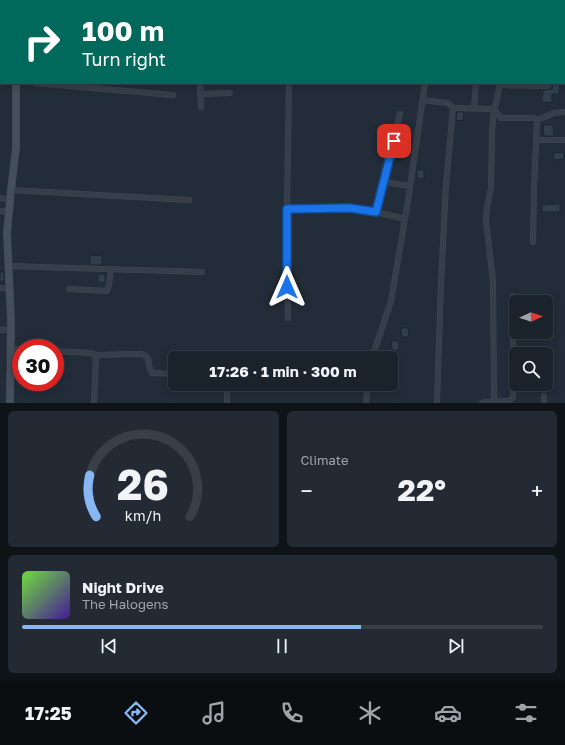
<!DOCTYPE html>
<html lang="en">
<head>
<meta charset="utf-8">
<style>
  :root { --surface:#1a222b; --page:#232a33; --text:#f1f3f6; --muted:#9fa4a9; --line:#383f47; --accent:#87b8f4 }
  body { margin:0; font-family:"Golos Text",sans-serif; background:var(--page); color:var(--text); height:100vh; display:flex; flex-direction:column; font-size:15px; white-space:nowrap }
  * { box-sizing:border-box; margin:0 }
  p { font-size:13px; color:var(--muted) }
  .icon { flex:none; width:22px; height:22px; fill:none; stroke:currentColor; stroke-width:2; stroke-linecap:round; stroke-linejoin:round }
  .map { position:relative; height:403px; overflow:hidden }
  .side { display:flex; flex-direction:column; gap:8px; padding:8px; background:#0e1318; flex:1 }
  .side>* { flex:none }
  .guide { position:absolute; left:0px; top:0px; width:565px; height:84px; box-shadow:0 2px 10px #0003,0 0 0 1px var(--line); background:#00695c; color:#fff; overflow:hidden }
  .needle { width:26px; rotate:87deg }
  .tools { position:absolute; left:509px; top:295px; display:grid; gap:8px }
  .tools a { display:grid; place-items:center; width:44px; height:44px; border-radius:6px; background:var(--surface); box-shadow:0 2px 10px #0003,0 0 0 1px var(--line); font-size:20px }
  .speed { position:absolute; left:12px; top:339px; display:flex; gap:8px; font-size:20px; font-weight:700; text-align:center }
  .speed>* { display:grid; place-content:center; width:52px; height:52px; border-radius:50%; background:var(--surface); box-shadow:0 2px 10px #0003,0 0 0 1px var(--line); line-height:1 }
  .speed .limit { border:6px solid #d22; background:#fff; color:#111 }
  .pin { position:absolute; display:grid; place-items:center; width:34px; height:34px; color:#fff; margin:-17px; border-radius:8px; box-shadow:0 2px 6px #0006 }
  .me { position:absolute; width:44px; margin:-22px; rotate:0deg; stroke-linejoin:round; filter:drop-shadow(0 0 3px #0008) }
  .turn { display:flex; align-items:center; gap:14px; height:84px; padding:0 16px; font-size:18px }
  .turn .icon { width:52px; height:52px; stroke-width:2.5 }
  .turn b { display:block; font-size:28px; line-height:34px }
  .big { font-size:30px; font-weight:700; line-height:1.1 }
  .side .widget { flex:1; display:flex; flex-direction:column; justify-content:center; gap:6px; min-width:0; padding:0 14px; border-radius:6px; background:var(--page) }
  .side .dial { align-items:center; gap:0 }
  .dial svg { height:104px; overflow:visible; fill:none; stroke:var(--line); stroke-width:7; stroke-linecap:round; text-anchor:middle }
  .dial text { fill:var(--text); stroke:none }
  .song { display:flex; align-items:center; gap:12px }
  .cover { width:48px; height:48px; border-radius:6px; background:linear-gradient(135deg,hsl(100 70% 55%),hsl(260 70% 35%)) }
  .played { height:4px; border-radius:2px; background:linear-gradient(90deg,var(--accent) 65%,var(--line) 65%) }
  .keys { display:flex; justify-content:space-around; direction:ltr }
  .heat { display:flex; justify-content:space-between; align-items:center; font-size:22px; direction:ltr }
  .side .tiles { flex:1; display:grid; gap:8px; grid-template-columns:1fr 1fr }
  .widget:last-child { grid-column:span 2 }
  .trip { position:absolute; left:168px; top:351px; width:230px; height:40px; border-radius:6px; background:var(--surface); box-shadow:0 2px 10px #0003,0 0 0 1px var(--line); font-weight:700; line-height:40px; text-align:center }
  .tab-bar { display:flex; height:64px; justify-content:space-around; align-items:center; background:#0a0e11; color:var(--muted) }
  .tab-bar .icon { width:28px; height:28px }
  .tab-bar .current { color:var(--accent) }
  .tab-bar b { font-size:18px; color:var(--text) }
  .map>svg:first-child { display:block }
  .building { fill:#313f4d; stroke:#1d2630 }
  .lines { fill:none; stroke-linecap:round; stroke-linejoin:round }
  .street-casing { stroke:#3f4852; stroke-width:6 }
  .secondary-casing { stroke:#3f4852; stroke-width:8 }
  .primary-casing { stroke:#3f4852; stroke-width:9 }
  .street { stroke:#363f49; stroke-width:5 }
  .secondary { stroke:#444f5c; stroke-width:7 }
  .primary { stroke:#545e69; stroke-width:8 }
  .route-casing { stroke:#114b97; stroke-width:10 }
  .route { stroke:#1a73e8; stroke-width:7 }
</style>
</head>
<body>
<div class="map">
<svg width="565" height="403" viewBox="0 0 565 403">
  <rect width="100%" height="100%" fill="#222d39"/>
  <g class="building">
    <path d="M553,83H560L559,94H552V102L542,103V95H543V90L552,89Z"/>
    <path d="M457,112H464L463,121L456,120Z"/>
    <path d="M543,125H553L554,136H544Z"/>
    <path d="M563,152L564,159L554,160L553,153Z"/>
    <path d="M417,170H424V179L417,178Z"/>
    <path d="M560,204V212H542V205Z"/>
    <path d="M90,255L102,256V265H90Z"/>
    <path d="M0,272H4V282L0,281Z"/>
    <path d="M98,274H105V283L98,282Z"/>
    <path d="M401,328H409L408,337H402Z"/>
    <path d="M391,341H399V350H392Z"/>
  </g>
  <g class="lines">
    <g class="street-casing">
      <g id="street">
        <path d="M196,0V1"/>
        <path d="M285,0V1"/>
        <path d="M428,0V1"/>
        <path d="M351,1L365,0"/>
        <path d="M485,1V0"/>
        <path d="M505,1V0"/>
        <path d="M35,83L173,95"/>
        <path d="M200,83L201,107"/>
        <path d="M500,85L548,86"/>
        <path d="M200,94L230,93"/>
        <path d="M422,100L448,103L453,108L446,185L441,282L437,403"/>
        <path d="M453,108L489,109L496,112L501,118H534L537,120L534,188L533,242"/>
        <path d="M474,108L476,83"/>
        <path d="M493,110L496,104L500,83"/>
        <path d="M537,120L554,113L565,112"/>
        <path d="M536,140H565"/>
        <path d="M384,182L410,186"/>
        <path d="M11,190L189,200"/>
        <path d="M0,198L10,200"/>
        <path d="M287,209L350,208L376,212L405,219"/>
        <path d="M0,211L9,212"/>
        <path d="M376,212L400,114"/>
        <path d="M8,266L202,272"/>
        <path d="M0,288L9,289"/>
        <path d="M69,289L107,291L109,285L111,269"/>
        <path d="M288,318L287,209L289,83"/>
        <path d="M0,330L11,329"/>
        <path d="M10,349L21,350"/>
        <path d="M55,351L91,353L96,355L94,403"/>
        <path d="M96,355L141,354C153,357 146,366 152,373L175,374"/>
        <path d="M372,358L391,301L408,201L425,83"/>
        <path d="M494,401L493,281L486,221L487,207L491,188L492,134L493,118L496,112"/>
        <path d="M227,403V384"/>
        <path d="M366,403L368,384"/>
        <path d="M482,403L486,402L509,401L513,397V296"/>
        <path d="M544,403V396"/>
      </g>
    </g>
    <g class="secondary-casing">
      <path id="secondary" d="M10,403L11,320L7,233L9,212L11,190L16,148V83"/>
    </g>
    <g class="primary-casing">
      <g id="primary">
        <path d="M108,1L111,0"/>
        <path d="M0,9L1,10"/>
      </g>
    </g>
    <use href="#street" class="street"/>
    <use href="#secondary" class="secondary"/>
    <use href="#primary" class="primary"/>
  </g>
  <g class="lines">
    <g class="route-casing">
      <path id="route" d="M287,287V209L350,208L376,212L394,141"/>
    </g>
    <use href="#route" class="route"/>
  </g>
</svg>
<div class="tools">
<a><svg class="needle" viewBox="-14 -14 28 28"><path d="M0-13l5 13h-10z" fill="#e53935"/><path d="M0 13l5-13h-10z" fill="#9fa4a9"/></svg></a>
<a><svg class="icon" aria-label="search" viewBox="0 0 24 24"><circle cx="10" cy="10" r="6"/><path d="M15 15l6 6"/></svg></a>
</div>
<div class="speed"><div class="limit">30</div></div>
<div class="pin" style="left:394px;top:141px;background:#d93025"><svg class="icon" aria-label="arrive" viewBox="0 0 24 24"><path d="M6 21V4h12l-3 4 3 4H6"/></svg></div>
<svg class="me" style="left:287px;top:287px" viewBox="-20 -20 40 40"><path d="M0-17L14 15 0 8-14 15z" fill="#1a73e8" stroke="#fff" stroke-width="4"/></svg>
<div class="trip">17:26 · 1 min · 300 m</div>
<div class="guide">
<div class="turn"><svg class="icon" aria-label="right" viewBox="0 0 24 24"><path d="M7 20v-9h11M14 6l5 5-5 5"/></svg><div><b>100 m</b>Turn right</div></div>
</div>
</div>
<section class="side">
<div class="tiles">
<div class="widget dial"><svg viewBox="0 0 100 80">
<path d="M14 69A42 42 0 1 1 86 69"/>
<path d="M14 69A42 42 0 0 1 9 37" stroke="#87b8f4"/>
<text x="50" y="56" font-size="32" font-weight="700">26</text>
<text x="50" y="72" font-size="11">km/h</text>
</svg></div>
<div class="widget"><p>Climate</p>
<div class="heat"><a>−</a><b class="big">22°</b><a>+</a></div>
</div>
<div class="widget">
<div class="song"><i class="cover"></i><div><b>Night Drive</b><p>The Halogens</p></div></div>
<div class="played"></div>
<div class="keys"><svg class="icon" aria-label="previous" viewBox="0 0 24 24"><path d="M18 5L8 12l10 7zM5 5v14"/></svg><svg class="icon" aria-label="pause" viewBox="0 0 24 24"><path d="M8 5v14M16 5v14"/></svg><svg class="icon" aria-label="next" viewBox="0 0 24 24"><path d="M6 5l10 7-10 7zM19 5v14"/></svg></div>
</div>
</div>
</section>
<nav class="tab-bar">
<b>17:25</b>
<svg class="icon current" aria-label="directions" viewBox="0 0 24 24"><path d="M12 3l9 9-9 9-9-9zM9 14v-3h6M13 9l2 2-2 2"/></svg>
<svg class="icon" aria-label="music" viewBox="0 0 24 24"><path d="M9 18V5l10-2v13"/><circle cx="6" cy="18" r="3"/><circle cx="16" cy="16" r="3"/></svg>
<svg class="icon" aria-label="phone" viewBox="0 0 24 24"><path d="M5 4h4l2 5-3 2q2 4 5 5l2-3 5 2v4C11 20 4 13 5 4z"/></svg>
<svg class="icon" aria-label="climate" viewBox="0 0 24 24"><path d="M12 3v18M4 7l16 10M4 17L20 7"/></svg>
<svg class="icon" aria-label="car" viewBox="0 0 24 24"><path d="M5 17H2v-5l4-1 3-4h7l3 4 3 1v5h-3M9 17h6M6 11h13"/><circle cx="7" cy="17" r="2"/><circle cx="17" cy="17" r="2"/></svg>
<svg class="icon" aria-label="filters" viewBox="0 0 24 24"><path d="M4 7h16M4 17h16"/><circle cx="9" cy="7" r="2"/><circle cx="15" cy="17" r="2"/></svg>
</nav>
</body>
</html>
